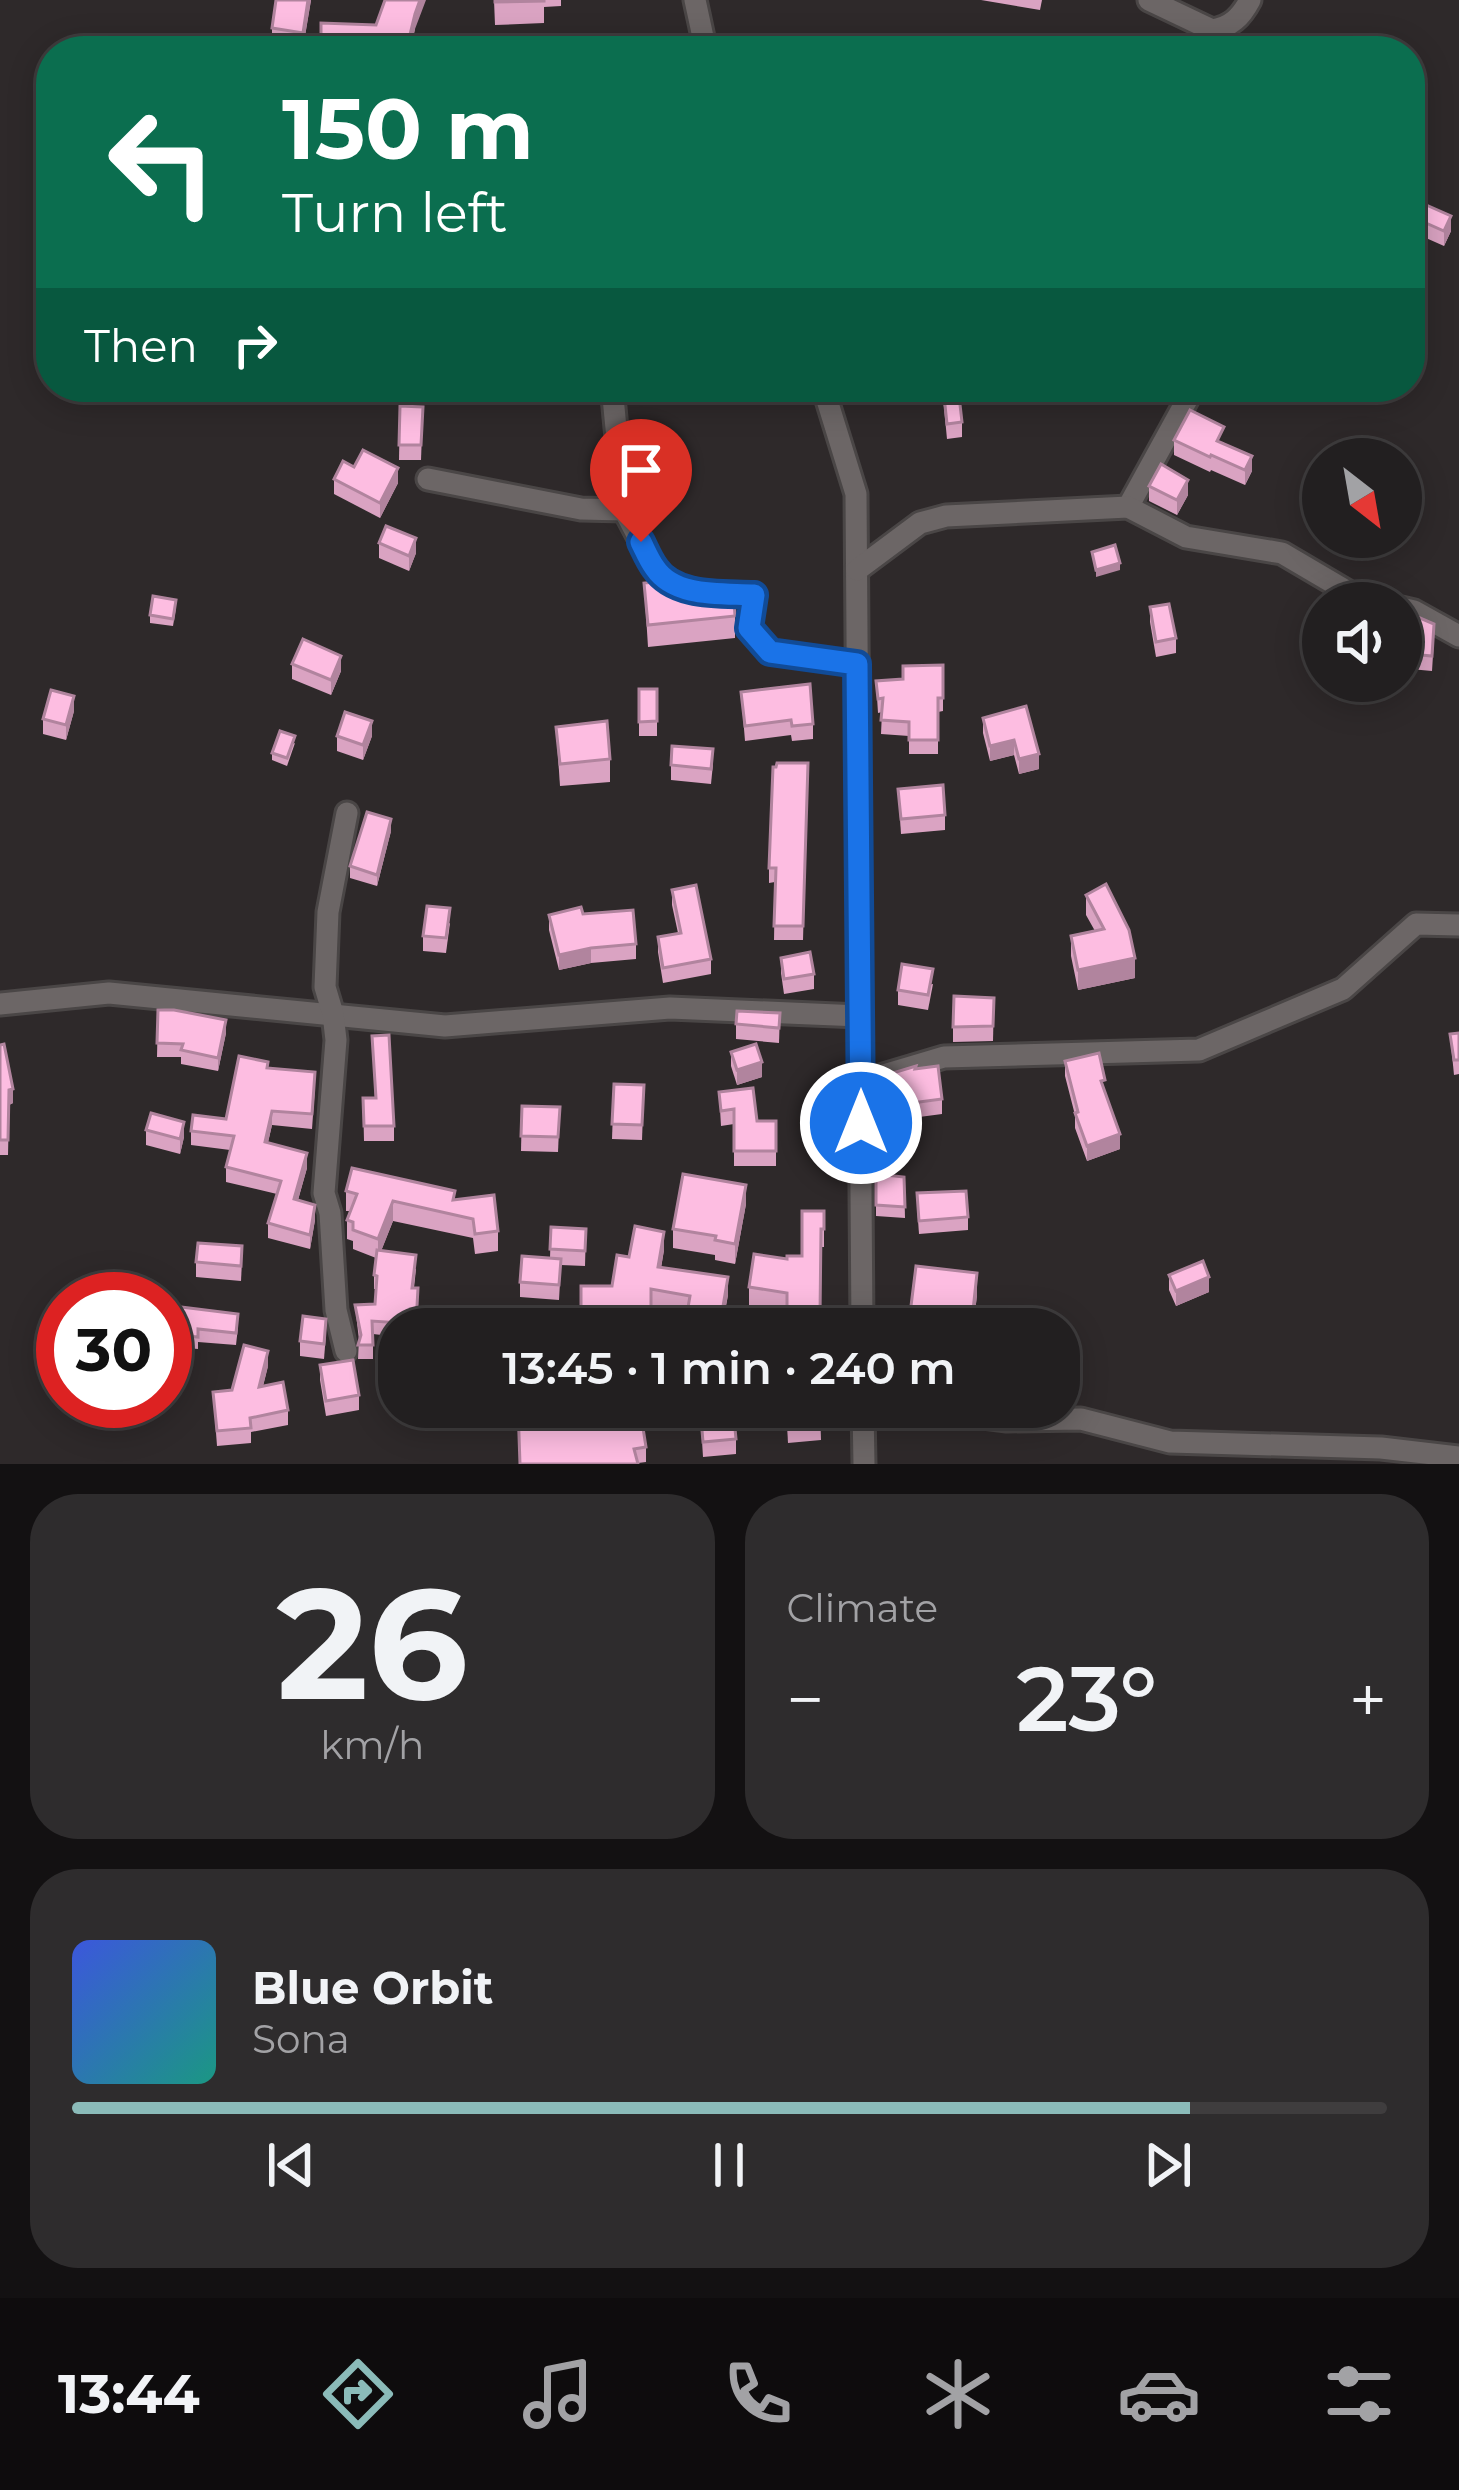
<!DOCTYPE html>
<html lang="en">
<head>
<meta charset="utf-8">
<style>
  :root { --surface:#221f20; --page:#2e2c2d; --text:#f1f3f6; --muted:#a2a2a5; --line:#3f3d3e; --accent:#8bbbb9 }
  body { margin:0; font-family:Montserrat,sans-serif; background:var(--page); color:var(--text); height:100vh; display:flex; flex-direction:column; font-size:45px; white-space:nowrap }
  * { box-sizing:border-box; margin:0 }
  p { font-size:39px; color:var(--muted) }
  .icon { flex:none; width:66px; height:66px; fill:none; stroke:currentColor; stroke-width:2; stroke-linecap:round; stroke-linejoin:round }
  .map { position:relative; height:1464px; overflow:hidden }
  .drawer { display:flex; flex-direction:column; gap:30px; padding:30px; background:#131112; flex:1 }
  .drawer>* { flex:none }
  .banner { position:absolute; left:36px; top:36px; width:1389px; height:366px; border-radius:48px; box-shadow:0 6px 30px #0003,0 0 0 3px var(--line); background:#0b6e4f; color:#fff; overflow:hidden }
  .needle { width:78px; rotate:149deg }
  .fabs { position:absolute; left:1302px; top:438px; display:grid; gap:24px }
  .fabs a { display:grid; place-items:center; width:120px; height:120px; border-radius:50%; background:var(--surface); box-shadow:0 6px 30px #0003,0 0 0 3px var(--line); font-size:60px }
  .speed { position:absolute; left:36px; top:1272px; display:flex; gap:24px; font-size:60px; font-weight:700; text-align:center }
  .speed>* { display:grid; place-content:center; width:156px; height:156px; border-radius:50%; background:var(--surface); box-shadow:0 6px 30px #0003,0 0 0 3px var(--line); line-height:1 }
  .speed .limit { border:18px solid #d22; background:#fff; color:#111 }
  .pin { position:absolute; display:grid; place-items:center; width:102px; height:102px; color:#fff; margin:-123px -51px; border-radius:50% 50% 50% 0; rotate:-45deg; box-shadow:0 0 12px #0007 }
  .pin .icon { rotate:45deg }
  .me { position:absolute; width:132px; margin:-66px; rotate:0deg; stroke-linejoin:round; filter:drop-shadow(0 0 9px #0008) }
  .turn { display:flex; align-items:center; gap:42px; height:252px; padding:0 48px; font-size:54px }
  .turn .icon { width:156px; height:156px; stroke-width:2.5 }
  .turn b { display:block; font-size:84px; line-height:102px }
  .then { display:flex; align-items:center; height:114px; padding:0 48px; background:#0003; gap:24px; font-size:45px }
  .big { font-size:90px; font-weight:600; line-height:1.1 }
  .drawer .tile { flex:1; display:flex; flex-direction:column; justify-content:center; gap:18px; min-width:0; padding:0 42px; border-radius:48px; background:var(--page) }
  .drawer .dial { align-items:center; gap:0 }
  .dial b { font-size:156px; line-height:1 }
  .song { display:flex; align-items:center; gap:36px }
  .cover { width:144px; height:144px; border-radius:18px; background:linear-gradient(135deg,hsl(230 70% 55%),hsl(170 70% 35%)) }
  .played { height:12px; border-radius:6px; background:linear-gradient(90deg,var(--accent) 85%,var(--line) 85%) }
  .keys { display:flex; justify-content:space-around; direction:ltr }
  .heat { display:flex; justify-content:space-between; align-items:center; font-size:66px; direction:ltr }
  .drawer .tiles { flex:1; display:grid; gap:30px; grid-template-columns:1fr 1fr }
  .tile:last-child { grid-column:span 2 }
  .trip { position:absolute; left:378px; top:1308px; width:702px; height:120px; border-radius:48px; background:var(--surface); box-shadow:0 6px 30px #0003,0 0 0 3px var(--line); font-weight:600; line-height:120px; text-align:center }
  .tab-bar { display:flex; height:192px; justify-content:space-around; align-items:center; background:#0e0c0d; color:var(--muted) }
  .tab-bar .icon { width:84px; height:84px }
  .tab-bar .selected { color:var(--accent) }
  .tab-bar b { font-size:54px; color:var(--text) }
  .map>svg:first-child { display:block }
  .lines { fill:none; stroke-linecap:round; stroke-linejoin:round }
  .minor-casing { stroke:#4a4646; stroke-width:27 }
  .minor { stroke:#6c6666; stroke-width:21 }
  .wall { fill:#daa3c2 }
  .shaded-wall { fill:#b1849e }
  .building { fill:#fdbde1; stroke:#b1849e; stroke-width:3 }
  .route-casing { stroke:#114b97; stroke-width:30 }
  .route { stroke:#1a73e8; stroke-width:21 }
</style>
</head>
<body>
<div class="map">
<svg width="1459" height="1464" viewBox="0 0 1459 1464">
  <rect width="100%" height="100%" fill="#2e292a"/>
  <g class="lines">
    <g class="minor-casing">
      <g id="minor">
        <path d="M695,0L706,51"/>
        <path d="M1149,0L1212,30C1231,27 1241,17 1250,0"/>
        <path d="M612,387L624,510L657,572L678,587L705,592L755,595L749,628L771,652L857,664"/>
        <path d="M823,387L856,494L862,1329"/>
        <path d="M428,479L581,509L624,510"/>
        <path d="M1128,507L1194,387"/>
        <path d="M857,570L920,523L946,516L1128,507L1186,537L1282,553L1350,593L1385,603"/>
        <path d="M1401,608L1414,611L1459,636"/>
        <path d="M0,1004L109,993L445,1026L670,1008L860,1016"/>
        <path d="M860,1082L944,1057L1199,1050L1343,989L1416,924L1459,925"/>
        <path d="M346,1351L336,1310L330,1213L324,1193L336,1040L333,1014L325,987L328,912L347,813"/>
        <path d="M863,1407L864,1464"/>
        <path d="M943,1407L952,1413L1007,1420L1081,1419L1170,1442L1381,1448L1459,1457"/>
      </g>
    </g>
    <use href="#minor" class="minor"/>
  </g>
  <g class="wall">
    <path d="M276,0H311L303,48L272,43V28Z"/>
    <path d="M494,0H561V6L544,7V23L495,25Z"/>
    <path d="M981,0H1042L1040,10Z"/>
    <path d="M321,23L415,29L410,51H321Z"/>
    <path d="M1417,219L1451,231L1444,246L1417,234Z"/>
    <path d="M942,387L962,422V437L947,439Z"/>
    <path d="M400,406L423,407L421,460H399Z"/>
    <path d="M1174,440L1224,442L1223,443L1252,471L1245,485L1211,470L1210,472L1174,455Z"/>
    <path d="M334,479L398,483L380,518L334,494Z"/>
    <path d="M1149,486L1188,495L1177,515L1149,501Z"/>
    <path d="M379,543L416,553L409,571L379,558Z"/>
    <path d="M644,583L735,616V638L648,647Z"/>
    <path d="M1150,607L1176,638V653L1156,657L1150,622Z"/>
    <path d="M176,608L173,626L150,623V615Z"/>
    <path d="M1434,639L1432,671L1410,669V654Z"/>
    <path d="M292,664L341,671L331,695L292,679Z"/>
    <path d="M943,665V711L938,712V754H909V736L881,734L882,712L878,713L876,681L903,679Z"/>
    <rect x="639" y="689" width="18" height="47"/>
    <path d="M741,692L813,724V739L792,741L791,735L745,741Z"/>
    <path d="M1026,706L1039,769L1019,774L1014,755L990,761L983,733V718Z"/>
    <path d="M74,711L66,740L43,734V719Z"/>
    <path d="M556,727L610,759V782L560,786Z"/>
    <path d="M337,736H372L363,760L337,751Z"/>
    <path d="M295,743L287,766L272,760V753Z"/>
    <path d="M808,763L803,940H774L775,882L769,883V868Z"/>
    <path d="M713,764L711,784L671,780V765Z"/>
    <path d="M898,789L945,815V830L901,834Z"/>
    <path d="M391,831L377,886L350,878V866Z"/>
    <path d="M672,890L711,959V974L663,983L658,952V937L678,933L672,905Z"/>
    <path d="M1086,895L1135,978L1078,990L1071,956V936L1095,931L1086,915Z"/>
    <path d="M583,914L636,944V959L591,963L559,970L549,930V915Z"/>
    <path d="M450,923L446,953L423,951V936Z"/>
    <path d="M781,958L814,974V989L784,994L781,973Z"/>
    <path d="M933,984L928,1010L898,1005V990Z"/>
    <path d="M994,998L993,1041L953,1042V1027Z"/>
    <path d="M158,1010L226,1033L218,1071L181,1064V1057H157Z"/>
    <path d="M780,1013L779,1043L736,1039V1024Z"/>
    <path d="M1459,1033V1074L1454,1075L1450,1034Z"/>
    <path d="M372,1036L394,1126V1141H364L363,1098H375Z"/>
    <path d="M0,1045L13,1103L9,1105L8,1155H0Z"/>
    <path d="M731,1052L762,1077L737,1085L731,1066Z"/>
    <path d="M1065,1061L1105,1093L1120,1149L1087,1161L1075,1128V1115L1065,1076Z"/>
    <path d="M268,1068L315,1087L312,1129L272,1125L268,1142L307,1168L298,1200L315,1220L310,1249L268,1238V1223L277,1194L226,1182V1167L230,1150L191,1145V1131L226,1119Z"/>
    <path d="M915,1069L942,1099V1114L889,1121L886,1075Z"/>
    <path d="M614,1084L644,1085L642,1140L612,1139Z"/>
    <path d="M719,1092L757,1121H776V1166H734V1124L721,1126Z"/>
    <path d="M522,1106L560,1107L558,1152L521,1151Z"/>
    <path d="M146,1130L184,1137L180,1154L146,1145Z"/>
    <path d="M876,1174L904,1177L905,1218L876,1216Z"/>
    <path d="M346,1191L455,1200L498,1231V1251L475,1254L473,1238L393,1221L381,1251L416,1269L414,1288H418L416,1329H399V1337L373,1334V1359H358L359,1340L355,1305L375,1304L376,1289H374V1275L376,1258L353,1249V1241L347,1239V1220L350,1211H346Z"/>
    <path d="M746,1204L735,1264L715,1260V1255L673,1248V1229Z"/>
    <path d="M917,1206L968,1217V1230L919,1234Z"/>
    <path d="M824,1211V1247H821L820,1329H787V1312L749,1306V1287L787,1259L802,1256Z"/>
    <path d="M551,1227L586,1229L585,1266L561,1265L559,1300L520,1297V1282L550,1258Z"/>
    <path d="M664,1250L661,1268L728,1295L722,1329H687V1313L651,1307V1329H581V1286H612L629,1257Z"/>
    <path d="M242,1261L241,1281L196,1277V1262Z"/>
    <path d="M1169,1275L1209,1292L1176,1306L1169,1290Z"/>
    <path d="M977,1295L973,1329H910V1314Z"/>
    <path d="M165,1305L238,1327L236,1345L198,1342V1349L165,1346Z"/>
    <path d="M326,1334L324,1359L300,1356V1341Z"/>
    <path d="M320,1365L359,1395V1410L326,1416L320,1380Z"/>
    <path d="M268,1366L263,1386L288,1410V1425L251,1432V1443L217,1446L213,1392L232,1390Z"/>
    <path d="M505,1407H593L594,1423L646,1447V1462L638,1463L518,1412H505Z"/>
    <path d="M700,1407L736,1439V1454L703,1457Z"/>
    <path d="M786,1407H820L821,1440L788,1443Z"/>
  </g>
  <g class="shaded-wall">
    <path d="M308,0H311L303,48V33Z"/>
    <path d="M420,0H426L415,29L410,51H406L415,14Z"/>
    <path d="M1451,216V231L1444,246V231Z"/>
    <path d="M1252,456V471L1245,485V470Z"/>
    <path d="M398,468V483L380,518V503Z"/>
    <path d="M1188,480V495L1177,515V500Z"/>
    <path d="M416,538V553L409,571V556Z"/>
    <path d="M1120,563V570L1096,577V570Z"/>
    <path d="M341,656V671L331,695V680Z"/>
    <path d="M74,696V711L66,740V725Z"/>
    <path d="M372,721V736L363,760V745Z"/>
    <path d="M1014,740V755L990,761V746Z"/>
    <path d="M1039,754V769L1019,774V759Z"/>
    <path d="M391,819V831L377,886V875Z"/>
    <path d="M591,948V963L559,970V955Z"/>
    <path d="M1135,958V978L1078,990V970Z"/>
    <path d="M226,1020V1033L218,1071V1058Z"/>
    <path d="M762,1062V1077L737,1085V1070Z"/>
    <path d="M13,1089V1103L9,1105L8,1155L9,1090Z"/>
    <path d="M272,1111V1125L265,1156V1142Z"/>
    <path d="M184,1122V1137L180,1154V1139Z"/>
    <path d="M1120,1134V1149L1087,1161V1146Z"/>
    <path d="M307,1153V1168L294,1214V1199Z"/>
    <path d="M746,1185V1204L735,1264V1244Z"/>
    <path d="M393,1201V1221L378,1259V1239Z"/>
    <path d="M315,1205V1220L310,1249V1235Z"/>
    <path d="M664,1232V1250L658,1285V1267Z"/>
    <path d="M977,1273V1295L973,1329H972Z"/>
    <path d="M728,1277V1295L721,1329V1318Z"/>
    <path d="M1209,1277V1292L1176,1306V1291Z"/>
    <path d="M268,1351V1366L259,1402V1387Z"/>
  </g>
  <g class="building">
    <path d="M276,0H308L303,33L272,28Z"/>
    <path d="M385,0H420L415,14L406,51H370V49L321,47V23L376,25Z"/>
    <path d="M495,0H544V1L495,2Z"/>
    <path d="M1424,204L1451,216L1444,231L1417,219Z"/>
    <path d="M943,387H958L962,422L947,424Z"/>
    <path d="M400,406L423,407L421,445H399Z"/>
    <path d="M1190,410L1224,427L1217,441L1252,456L1245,470L1211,455L1210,457L1174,440Z"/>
    <path d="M363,450L398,468L380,503L334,479L343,461L354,467Z"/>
    <path d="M1161,464L1188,480L1177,500L1149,486Z"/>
    <path d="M386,526L416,538L409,556L379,543Z"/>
    <path d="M1115,545L1120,563L1096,570L1092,552Z"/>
    <path d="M678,580L733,586L735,616L648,625L644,583Z"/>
    <path d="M153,596L176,600L173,619L150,615Z"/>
    <path d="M1169,604L1176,638L1156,642L1150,607Z"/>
    <path d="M1413,615L1434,624L1432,656L1410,654Z"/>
    <path d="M303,639L341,656L331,680L292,664Z"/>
    <path d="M943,665V698H938V740H909V722L881,720L883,698L878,699L876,681L903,679V666Z"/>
    <path d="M810,684L813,724L792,726L791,720L745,726L741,692Z"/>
    <path d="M639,689H657V721L639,722Z"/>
    <path d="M51,690L74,696L66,725L43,719Z"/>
    <path d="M1026,706L1039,754L1019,759L1014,740L990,746L983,718Z"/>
    <path d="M345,712L372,721L363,745L337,736Z"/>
    <path d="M607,721L610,759L560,764L556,727Z"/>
    <path d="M280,731L295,736L287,758L272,753Z"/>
    <path d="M672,746L713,749L711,769L671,765Z"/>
    <path d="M777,763H808L803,926H774L776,868H769L773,767H776Z"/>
    <path d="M943,785L945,815L901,819L898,789Z"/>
    <path d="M367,812L391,819L377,875L350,866Z"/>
    <path d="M1106,884L1129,930L1135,958L1078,970L1071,936L1104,929L1086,895Z"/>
    <path d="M696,885L711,959L663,968L658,937L681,933L672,890Z"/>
    <path d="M427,906L450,908L446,938L423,936Z"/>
    <path d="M581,907L583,914L633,910L636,944L591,948L559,955L549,915Z"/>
    <path d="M810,952L814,974L784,979L781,958Z"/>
    <path d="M902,964L933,969L928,995L898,990Z"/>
    <path d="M954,996L994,998L993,1026L953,1027Z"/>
    <path d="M158,1010H174L226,1020L218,1058L181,1050L183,1044L157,1043Z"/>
    <path d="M737,1011L780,1013L779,1028L736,1024Z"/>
    <path d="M1459,1033V1060H1454L1450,1034Z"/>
    <path d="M389,1035L394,1126H364L363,1098H376L372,1036Z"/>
    <path d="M4,1044L13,1089L9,1090L8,1140H0V1045Z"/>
    <path d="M756,1044L762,1062L737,1070L731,1052Z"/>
    <path d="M1099,1053L1105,1080L1101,1081L1120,1134L1087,1146L1075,1113L1078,1112L1065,1061Z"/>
    <path d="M239,1056L268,1062L267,1068L315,1072L312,1114L272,1111L265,1142L307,1153L294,1199L315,1205L310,1235L268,1223L281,1181L226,1167L234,1136L191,1131L193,1115L226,1119Z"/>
    <path d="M916,1066L915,1069L938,1066L942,1099L889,1106L886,1075Z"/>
    <path d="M614,1084L644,1085L642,1125L612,1124Z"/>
    <path d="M753,1088L757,1121H776V1151H734V1109L721,1111L719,1092Z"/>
    <path d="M522,1106L560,1107L558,1137L521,1136Z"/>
    <path d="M151,1113L184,1122L180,1139L146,1130Z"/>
    <path d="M352,1168L455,1191L453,1200L494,1195L498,1231L475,1234L473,1219L393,1201L378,1239L353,1230V1222L347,1220L357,1194L346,1191Z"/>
    <path d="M683,1174L746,1185L735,1244L715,1240L716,1236L673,1229Z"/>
    <path d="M876,1174L904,1177L905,1207L876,1205Z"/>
    <path d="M966,1191L968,1217L919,1221L917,1193Z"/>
    <path d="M802,1211H824V1229H821L820,1316H787V1293L749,1287L754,1254L787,1259V1256H802Z"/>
    <path d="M635,1226L664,1232L658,1267L728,1277L721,1318L687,1313L690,1296L651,1289V1329H609V1316L581,1315V1286H612L617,1255L629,1257Z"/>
    <path d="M551,1227L586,1229L585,1251L550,1249Z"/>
    <path d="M198,1243L242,1246L241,1266L196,1262Z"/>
    <path d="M377,1250L416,1255L412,1288H418L416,1324L372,1321L373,1345H358L361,1335L355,1305L375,1304L377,1276L374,1275Z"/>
    <path d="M522,1256L561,1259L559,1285L520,1282Z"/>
    <path d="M1203,1261L1209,1277L1176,1291L1169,1275Z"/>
    <path d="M916,1266L977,1273L972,1320L910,1314Z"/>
    <path d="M165,1305L238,1314L236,1333L198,1329V1337L165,1334Z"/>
    <path d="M303,1316L326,1319L324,1344L300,1341Z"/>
    <path d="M244,1345L268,1351L259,1387L283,1382L288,1410L250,1418L251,1428L217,1431L213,1392L232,1390Z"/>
    <rect x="397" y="1354" width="2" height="38"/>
    <path d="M353,1360L359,1395L326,1401L320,1365Z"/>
    <path d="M518,1407H593L594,1423L641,1415L646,1447L634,1449L638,1464H520Z"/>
    <path d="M700,1407H733L736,1439L703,1442Z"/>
    <path d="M787,1407H820L821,1425L788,1428Z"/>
  </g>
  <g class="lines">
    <g class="route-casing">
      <path id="route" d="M641,542C645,550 649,560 655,568C675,598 723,593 754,595L749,628L770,652L857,664L861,1123"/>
    </g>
    <use href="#route" class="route"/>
  </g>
</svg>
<div class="fabs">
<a><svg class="needle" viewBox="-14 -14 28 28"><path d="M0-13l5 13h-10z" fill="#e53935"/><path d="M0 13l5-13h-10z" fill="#a2a2a5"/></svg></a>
<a><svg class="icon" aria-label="sound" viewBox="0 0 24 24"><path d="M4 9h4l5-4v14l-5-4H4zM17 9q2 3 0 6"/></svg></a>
</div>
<div class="speed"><div class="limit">30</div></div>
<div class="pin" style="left:641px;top:542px;background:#d93025"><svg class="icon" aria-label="arrive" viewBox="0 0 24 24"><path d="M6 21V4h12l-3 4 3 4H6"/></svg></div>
<svg class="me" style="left:861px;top:1123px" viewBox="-20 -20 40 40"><circle r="17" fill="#1a73e8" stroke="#fff" stroke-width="3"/><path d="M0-11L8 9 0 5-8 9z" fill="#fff"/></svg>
<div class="trip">13:45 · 1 min · 240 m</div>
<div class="banner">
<div class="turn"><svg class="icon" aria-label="left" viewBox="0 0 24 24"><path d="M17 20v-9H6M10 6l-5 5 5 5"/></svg><div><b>150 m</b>Turn left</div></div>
<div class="then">Then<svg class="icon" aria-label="right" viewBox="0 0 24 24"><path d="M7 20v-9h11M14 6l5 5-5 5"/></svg></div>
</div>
</div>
<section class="drawer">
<div class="tiles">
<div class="tile dial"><b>26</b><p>km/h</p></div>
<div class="tile"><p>Climate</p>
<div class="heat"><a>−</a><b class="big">23°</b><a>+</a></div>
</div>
<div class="tile">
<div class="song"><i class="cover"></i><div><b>Blue Orbit</b><p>Sona</p></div></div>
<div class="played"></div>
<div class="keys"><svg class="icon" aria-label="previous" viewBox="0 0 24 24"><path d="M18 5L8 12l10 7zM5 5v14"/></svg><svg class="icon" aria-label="pause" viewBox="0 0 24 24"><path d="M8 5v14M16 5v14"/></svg><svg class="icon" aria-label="next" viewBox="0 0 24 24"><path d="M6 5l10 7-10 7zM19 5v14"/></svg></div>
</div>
</div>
</section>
<nav class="tab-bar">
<b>13:44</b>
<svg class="icon selected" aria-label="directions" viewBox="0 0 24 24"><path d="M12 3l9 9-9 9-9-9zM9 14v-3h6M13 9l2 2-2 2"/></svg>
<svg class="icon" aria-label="music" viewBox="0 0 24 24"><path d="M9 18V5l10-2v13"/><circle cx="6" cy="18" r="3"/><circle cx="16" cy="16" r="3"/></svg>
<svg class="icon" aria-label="phone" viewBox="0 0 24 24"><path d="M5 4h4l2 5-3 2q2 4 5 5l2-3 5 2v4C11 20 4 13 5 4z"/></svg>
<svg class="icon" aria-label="climate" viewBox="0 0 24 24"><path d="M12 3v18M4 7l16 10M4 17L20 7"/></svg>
<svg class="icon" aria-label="car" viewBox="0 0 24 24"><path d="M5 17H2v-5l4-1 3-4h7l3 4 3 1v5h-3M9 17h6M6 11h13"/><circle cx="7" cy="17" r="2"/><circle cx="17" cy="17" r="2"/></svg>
<svg class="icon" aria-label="filters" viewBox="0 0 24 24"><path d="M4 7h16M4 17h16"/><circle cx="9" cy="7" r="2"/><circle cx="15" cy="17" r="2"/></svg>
</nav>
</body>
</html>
